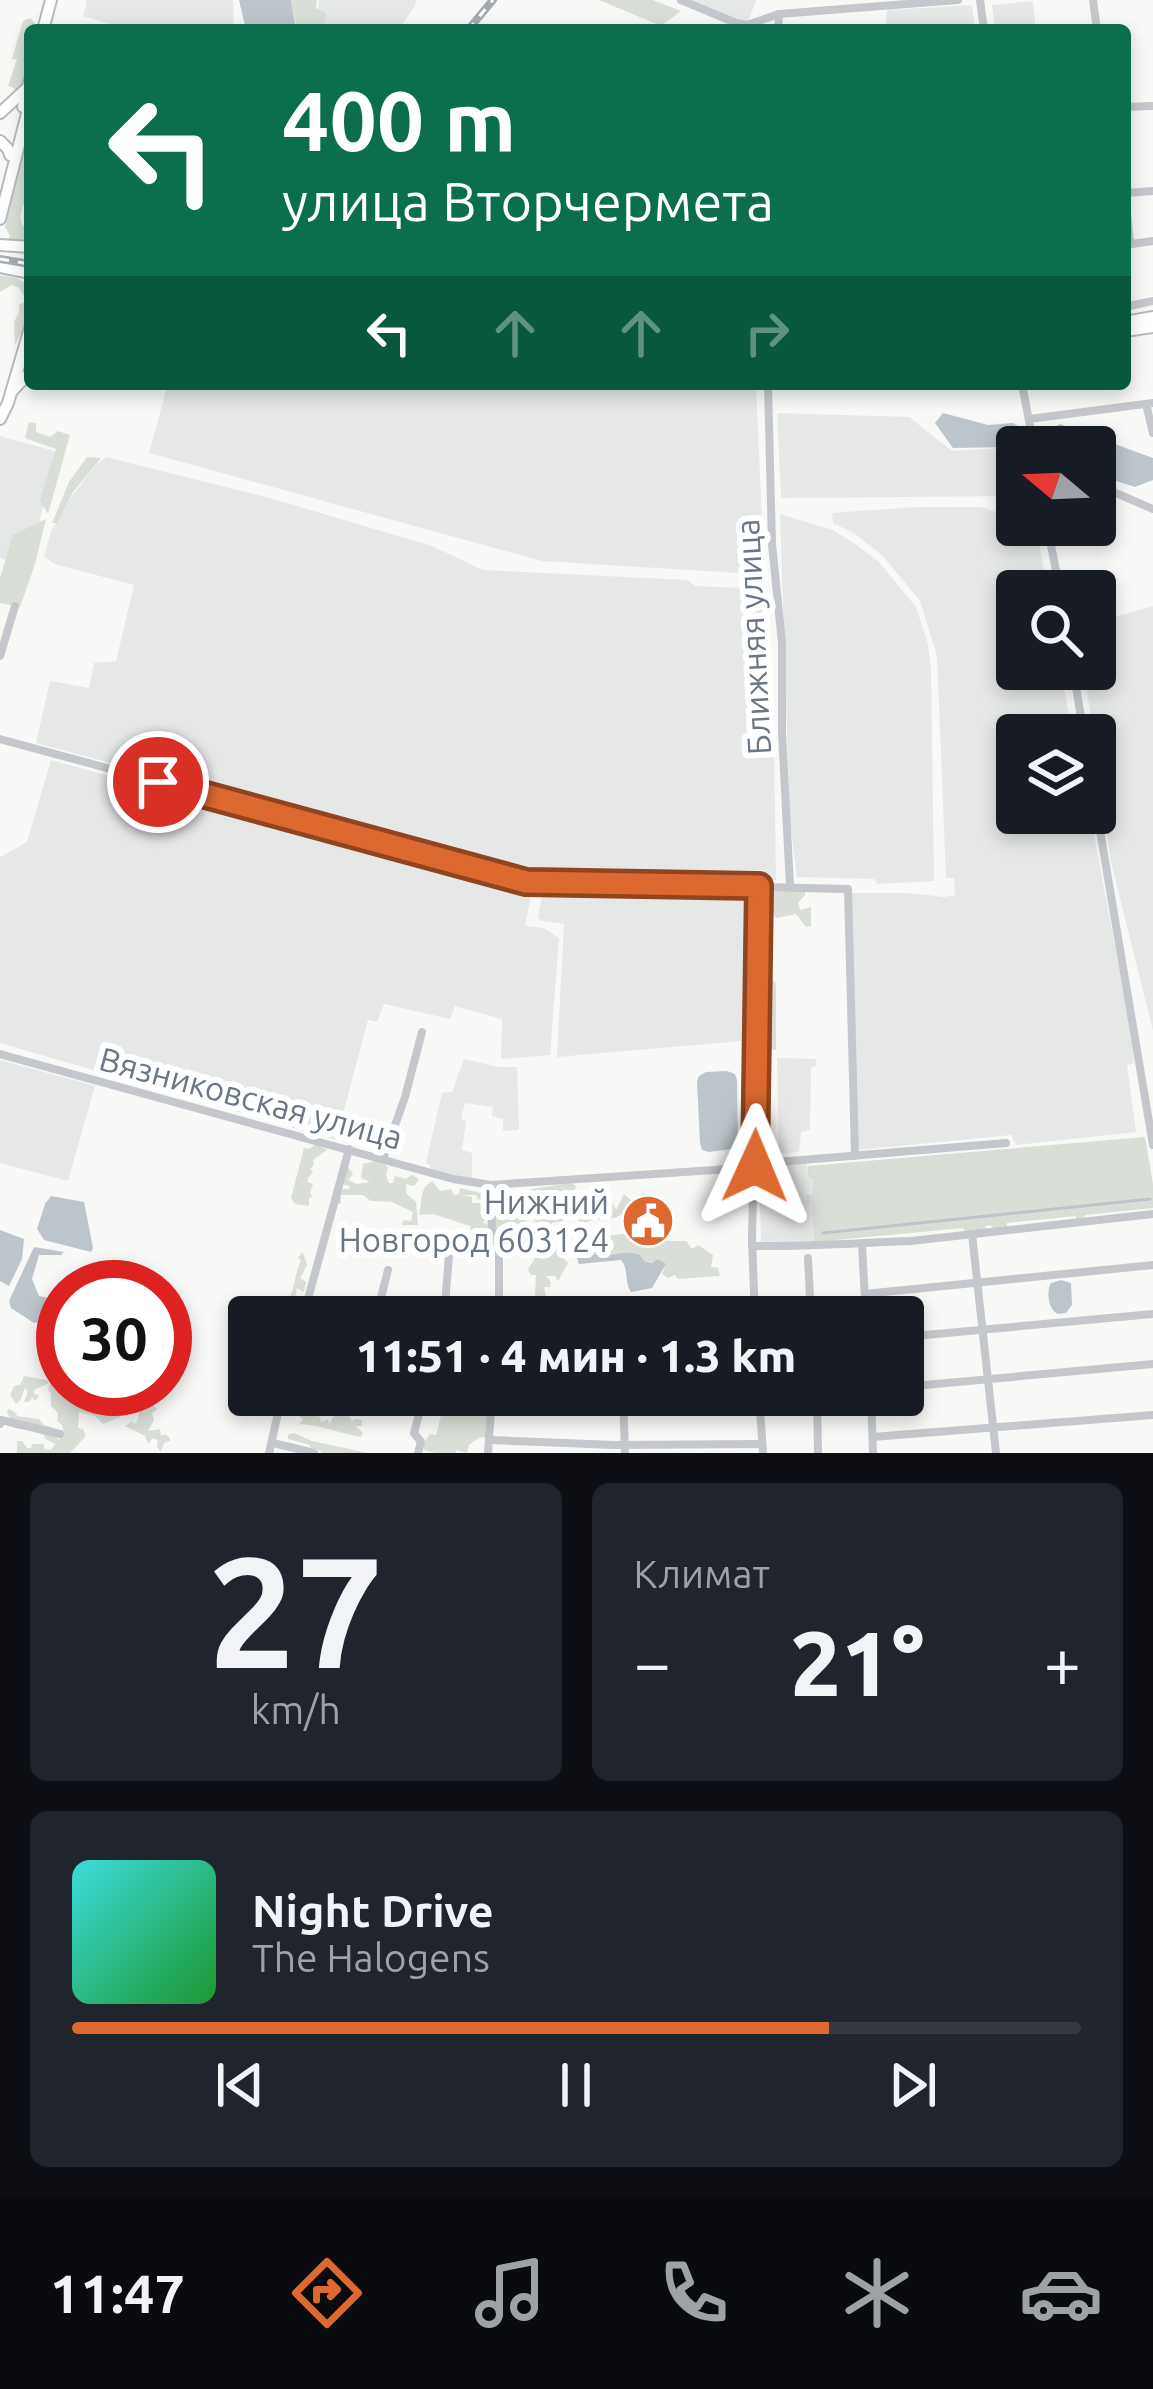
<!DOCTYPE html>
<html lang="ru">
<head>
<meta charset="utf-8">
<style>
  :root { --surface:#171b24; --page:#20242c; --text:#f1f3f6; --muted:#9ea1a6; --line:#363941; --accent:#dd6830 }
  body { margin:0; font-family:Ubuntu,sans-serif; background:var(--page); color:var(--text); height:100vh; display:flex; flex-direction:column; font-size:45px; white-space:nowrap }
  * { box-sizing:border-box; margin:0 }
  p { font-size:39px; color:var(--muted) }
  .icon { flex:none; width:66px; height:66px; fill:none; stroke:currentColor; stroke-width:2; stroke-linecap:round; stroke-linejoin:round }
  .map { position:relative; height:1453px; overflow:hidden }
  .panel { display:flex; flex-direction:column; gap:30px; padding:30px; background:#0d0f14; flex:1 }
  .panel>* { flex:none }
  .top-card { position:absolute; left:24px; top:24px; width:1107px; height:366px; border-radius:12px; box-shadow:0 6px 18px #0003; background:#0b6e4f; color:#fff; overflow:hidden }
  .needle { width:78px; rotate:289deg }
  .tools { position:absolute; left:996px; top:426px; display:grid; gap:24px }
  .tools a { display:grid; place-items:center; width:120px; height:120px; border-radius:12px; background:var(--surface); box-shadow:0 6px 18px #0003; font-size:60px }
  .speed { position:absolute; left:36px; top:1260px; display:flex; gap:24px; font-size:60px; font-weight:700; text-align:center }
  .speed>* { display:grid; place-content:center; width:156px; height:156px; border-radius:50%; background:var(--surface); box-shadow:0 6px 18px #0003; line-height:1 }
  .speed .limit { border:18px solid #d22; background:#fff; color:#111 }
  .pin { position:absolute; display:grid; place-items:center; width:102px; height:102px; color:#fff; margin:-51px; border:6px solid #fff; border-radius:50%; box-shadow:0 3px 12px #0007 }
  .me { position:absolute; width:132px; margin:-66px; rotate:1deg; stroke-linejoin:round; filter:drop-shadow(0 0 9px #0008) }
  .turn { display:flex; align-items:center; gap:42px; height:252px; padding:0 60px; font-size:54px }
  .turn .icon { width:156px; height:156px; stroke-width:2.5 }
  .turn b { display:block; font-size:84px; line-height:102px }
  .lanes { display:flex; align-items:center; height:114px; padding:0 60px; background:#0003; justify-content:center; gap:60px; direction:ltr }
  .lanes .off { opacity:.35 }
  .big { font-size:90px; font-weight:800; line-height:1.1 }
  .panel .widget { flex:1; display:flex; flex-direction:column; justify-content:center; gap:18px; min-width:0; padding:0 42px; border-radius:18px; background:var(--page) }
  .panel .dial { align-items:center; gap:0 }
  .dial b { font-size:156px; line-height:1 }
  .song { display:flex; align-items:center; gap:36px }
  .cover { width:144px; height:144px; border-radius:18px; background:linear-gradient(135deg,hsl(180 70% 55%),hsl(130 70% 35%)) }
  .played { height:12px; border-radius:6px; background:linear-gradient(90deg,var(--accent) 75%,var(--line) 75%) }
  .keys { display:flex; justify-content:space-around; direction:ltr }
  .heat { display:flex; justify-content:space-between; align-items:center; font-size:66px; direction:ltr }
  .panel .tiles { flex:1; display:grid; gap:30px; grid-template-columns:1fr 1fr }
  .widget:last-child { grid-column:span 2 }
  .trip { position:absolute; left:228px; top:1296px; width:696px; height:120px; border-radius:12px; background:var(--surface); box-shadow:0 6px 18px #0003; font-weight:800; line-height:120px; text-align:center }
  .menu { display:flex; height:192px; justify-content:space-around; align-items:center; background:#090b0e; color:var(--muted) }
  .menu .icon { width:84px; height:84px }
  .menu .on { color:var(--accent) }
  .menu b { font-size:54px; color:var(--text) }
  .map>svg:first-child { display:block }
  .built { fill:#e6e7e7 }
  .green { fill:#d9dfd7 }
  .water { fill:#bcc5cb }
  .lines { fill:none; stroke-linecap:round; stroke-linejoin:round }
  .stream { stroke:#bcc5cb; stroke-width:3 }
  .major-casing { stroke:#b7bbbf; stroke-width:14 }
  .minor { stroke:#c4c7cb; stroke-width:8 }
  .major { stroke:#fff; stroke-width:10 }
  .rail-casing { stroke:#a5aab0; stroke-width:8 }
  .rail { stroke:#fff; stroke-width:3; stroke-dasharray:9; stroke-linecap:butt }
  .route-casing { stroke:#90441f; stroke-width:30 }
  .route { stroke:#dd6830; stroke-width:21 }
  .labels { text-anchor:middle; stroke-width:12; stroke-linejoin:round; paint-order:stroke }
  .street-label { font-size:33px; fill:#687685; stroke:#fff }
  .poi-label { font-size:33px; fill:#687685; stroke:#fff; text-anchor:end }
</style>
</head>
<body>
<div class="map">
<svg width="1153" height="1453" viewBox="0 0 1153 1453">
  <rect width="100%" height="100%" fill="#f8f8f6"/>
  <g class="built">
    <path d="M85,0H233L234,30H118L117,26L83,16L87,2Z"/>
    <path d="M319,0H417L413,9L398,30H317Z"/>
    <path d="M685,0H755L756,1L748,21L743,22Z"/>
    <path d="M1033,1L1036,30H995L992,5Z"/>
    <path d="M972,5L975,30H885L887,10Z"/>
    <path d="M168,384H756L763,544L756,550L754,574L542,561L149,453Z"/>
    <path d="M777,413L909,417L952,451L1017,447V496L781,498Z"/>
    <path d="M0,436L58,452L27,566L0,558Z"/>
    <path d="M106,457L270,498L432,546L483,570L687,580L695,586L764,589L774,747L776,880H764L763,870L519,873L36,743L50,681L89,688L94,663L116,661L134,585L54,564L44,556L52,529L72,496L96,465Z"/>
    <path d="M917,507H981L1008,516L1017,520V525H1025L1037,532L1048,591H1017V669H1061L1070,722L1074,723L1076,735H1017V813H1090L1130,1027L1134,1063L1127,1065L1136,1132L1016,1145L1011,1135L858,1150L850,893H908L944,897L955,895L954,878H946L937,656L920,601L882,555L855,534L833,523L832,513Z"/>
    <path d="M780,514L833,530L854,543L878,561L916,607L928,644L931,669L934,881L877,884L874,879L797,877L790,821Z"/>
    <path d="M1153,606V1031L1111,862L1084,669H1095V623Z"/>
    <path d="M51,760L532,891L525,926L544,928L559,938L550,1055L501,1059L502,1019L455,1006L450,1019L384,1004L377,1022L368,1020L336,1140L0,1043V857L27,842Z"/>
    <path d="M543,890L753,893V1040L557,1057L564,924L541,921L538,917Z"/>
    <path d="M777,1058L816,1059V1066L811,1068L810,1130L801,1132L799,1152L779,1153Z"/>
    <path d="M464,1059L499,1067H517L519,1130L503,1131V1119L492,1116L493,1107L465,1103L461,1119L466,1121L462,1150L472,1153V1180L429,1170L430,1165L426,1163L442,1093L452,1092Z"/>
    <path d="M0,1060L95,1086L68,1181L0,1163Z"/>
    <path d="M807,1163L808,1175L813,1179L812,1195L806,1196L807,1204H812L814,1243L761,1245L759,1169L765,1166Z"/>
  </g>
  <g class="green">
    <path d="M291,0H317L316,8L326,13L323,30H297Z"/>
    <path d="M599,0H653L681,11L661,26Z"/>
    <path d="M30,18L35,23L33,30H30L25,55L30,59L24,89L21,91L8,86L17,59H12L23,21Z"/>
    <path d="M30,128C30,150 26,172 30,193C24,203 17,214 23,226H30V242H7L10,236L5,227C14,194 17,162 30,128Z"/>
    <path d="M0,276C13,276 21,278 29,287L30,315L15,345L14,322L19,312V305L27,301L19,288L12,285L0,292Z"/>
    <path d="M29,422L36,423V432L50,437L58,431L70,435L48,514L40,500L56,449L27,439L25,437Z"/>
    <path d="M87,457L101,458L73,492L57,523H52L69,482Z"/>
    <path d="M46,519L35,564L20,607L0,603V578L13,535Z"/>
    <path d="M805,891V895L798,903L800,910L811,907V926L806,927L796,914L777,918L762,909L773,892Z"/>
    <path d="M770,979L776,983V1050L762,1046L764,985Z"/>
    <path d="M1145,1137L1153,1184V1208L1085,1215L1084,1219L1077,1220L1075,1216L1007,1223V1227L993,1229L991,1225L985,1226L986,1229L966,1233L963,1228L814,1242L812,1205L807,1204L806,1195H812L813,1180L808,1176V1166Z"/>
    <path d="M316,1144L327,1150L313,1160L314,1165L310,1169L313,1172L308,1178V1182L313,1184L310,1192L312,1197L309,1198V1206L295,1204L291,1198L304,1148L309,1149Z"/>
    <path d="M381,1160L388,1168L386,1175L389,1183H393L395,1176L406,1179L412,1175L419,1179L414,1186L406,1184V1193L416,1202L418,1225H402L403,1220L411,1221L413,1212L392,1202L371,1201L363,1195H341V1204L336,1203L337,1189H349L350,1186L340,1184L348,1167L353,1174L348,1180L357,1184L370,1182L361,1178L363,1164Z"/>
    <path d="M432,1181L440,1191L451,1189L454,1195L459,1194L460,1188L484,1194L482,1200L478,1199L476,1195H461L472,1197V1203H485L487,1218L483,1222L490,1227L493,1204L505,1194L508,1197L505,1200L507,1205H522L530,1210L533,1204H537L539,1207L538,1216L562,1214L565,1217L563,1221L552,1223V1225L537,1224L533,1218L526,1217L528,1227L509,1226L503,1230L500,1227L497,1235L492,1232L487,1234L486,1240L472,1242L470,1226L433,1214L419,1215C423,1202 418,1190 432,1181Z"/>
    <path d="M571,1183L576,1186L572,1199L584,1195L591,1199V1204L576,1218L568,1214L567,1206L547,1213L559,1198L543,1206L544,1195L523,1198L532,1189Z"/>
    <path d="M643,1193L649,1195L650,1211L645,1213L634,1205C610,1229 599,1212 582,1225L585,1238L580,1239L574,1235L578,1228L576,1223L586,1213L601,1207L599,1203L611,1200L616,1210L624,1194L632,1201Z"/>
    <path d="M632,1233L634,1237L636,1234L652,1235L648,1241L653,1239L664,1243L665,1241H686L692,1249L698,1245L713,1255L711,1267L718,1268L720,1276L678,1279L675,1275L668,1278L662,1274L666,1264L585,1253L577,1258L572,1245L577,1242L589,1245L603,1243L604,1236Z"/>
    <path d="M525,1243H532L533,1247H560V1254L568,1263L558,1281L555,1276H546L551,1282L550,1287H544L547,1300L535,1296L536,1275H531L528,1270L536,1256H525Z"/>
    <path d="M303,1252L307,1265L300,1278L306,1282L304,1292L297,1288L295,1299L302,1303L301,1308L307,1311V1317H283C284,1305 287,1304 291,1294C296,1283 295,1271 301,1261L298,1257Z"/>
    <path d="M24,1376L47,1380L49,1383L34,1390V1394L39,1395L36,1401L32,1398L29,1402H24L28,1391L25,1388L20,1401L16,1404L10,1395L14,1386L20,1385Z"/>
    <path d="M51,1380L63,1384V1389H88L91,1409L96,1412L98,1401L104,1402L120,1412V1417L103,1424L95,1416L79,1412L78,1428L83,1429L86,1436L70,1453H17V1441H22L27,1448H31L32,1444H44V1449L51,1450L55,1444L45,1439L44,1435L30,1430L14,1428L7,1412L9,1409L16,1413L17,1416L39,1419L44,1425L54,1428L58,1440L64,1433L62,1425L57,1421L58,1413L51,1406V1394L48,1390Z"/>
    <path d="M442,1395H491L487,1438L480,1437L469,1445L467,1453L456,1450V1453H435L424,1450L423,1444L430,1434L436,1435L445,1400Z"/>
    <path d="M141,1404H152L157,1409L152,1413L154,1420L148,1431L160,1429L161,1436L165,1434L170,1438V1441L164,1443L161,1452L157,1447L158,1440L153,1438L148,1444L145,1436L125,1426L132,1421L134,1424L137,1422Z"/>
    <path d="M304,1411L320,1417L321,1422L328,1419L329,1424L336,1413L350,1417L352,1422L354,1419L362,1420V1426H355L363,1433L361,1437C339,1433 322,1425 299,1424L303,1419L298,1415Z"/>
    <path d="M294,1433L312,1441L368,1453H322L317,1449L311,1450L310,1445L288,1439V1435Z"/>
  </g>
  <g class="water">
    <path d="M239,0H291L296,30H246Z"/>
    <path d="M943,413L988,425L1013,423L1022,429L1023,436L1015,447L953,448L935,423Z"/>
    <path d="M1060,424L1153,458V480L1135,487L1095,474V447H1055L1050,444L1053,428Z"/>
    <path d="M727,1071L735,1074L737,1080L738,1148L709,1152L702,1150L700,1143L697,1082L699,1076L706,1072Z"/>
    <path d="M51,1196L84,1202L93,1248L91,1252L44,1240L37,1229L45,1204Z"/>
    <path d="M0,1230L24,1239L22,1259L9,1286L0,1281Z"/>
    <path d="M34,1247L64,1252L61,1255H39L32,1279L39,1296L63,1301V1314L34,1323L11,1308L9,1301Z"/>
    <path d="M585,1252C592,1254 602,1256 609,1255C620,1253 628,1251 640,1255L644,1261L652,1263L658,1259L666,1264L652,1288L631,1292C624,1282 629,1269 621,1260L579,1264L577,1258Z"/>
    <path d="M1061,1280L1071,1283L1072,1305L1066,1313L1058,1314C1048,1310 1046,1291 1051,1283Z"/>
  </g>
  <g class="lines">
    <path class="stream" d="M823,1233L1150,1199"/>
    <g class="major-casing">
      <g id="major">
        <path d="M43,30L51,0"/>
        <path d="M23,107L30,79"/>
        <path d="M0,113L25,90"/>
        <path d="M0,141L8,149L10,155"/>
        <path d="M0,219L30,102"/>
        <path d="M0,245L30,247"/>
        <path d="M0,267L30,273"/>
        <path d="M1125,322L1153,317"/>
        <path d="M1125,331L1153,327"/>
        <path d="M13,390L30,372"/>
        <path d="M0,419L8,403L30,328"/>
      </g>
    </g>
    <g class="minor">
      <path d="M681,0L736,23L747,25L779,14L958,0"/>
      <path d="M980,0L984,30"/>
      <path d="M1093,0L1097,30"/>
      <path d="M778,30L779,14"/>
      <path d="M1125,107L1153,106"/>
      <path d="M1125,192L1130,244"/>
      <path d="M1125,193L1153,191"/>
      <path d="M1125,245L1153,241"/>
      <path d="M1125,307L1153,301"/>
      <path d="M768,384L772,544L782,643V732L790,887"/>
      <path d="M1022,384L1034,447"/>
      <path d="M1146,404L1153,433"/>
      <path d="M1029,419L1153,403"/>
      <path d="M1095,484L1153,509"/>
      <path d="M1047,525L1060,591"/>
      <path d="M0,656L15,606"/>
      <path d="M1073,669L1084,735"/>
      <path d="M0,739L527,882L848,889L855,1156"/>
      <path d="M1095,801L1153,1145"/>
      <path d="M0,1054L453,1179L491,1185L744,1168L766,1163L1006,1143"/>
      <path d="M383,1159L405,1097L422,1032"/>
      <path d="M491,1185L492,1243L496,1244L499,1257V1317"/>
      <path d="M972,1234L996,1453"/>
      <path d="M422,1238L463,1244L492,1243"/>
      <path d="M862,1245L866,1317"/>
      <path d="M752,1246C806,1247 858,1243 911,1241L1153,1214"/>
      <path d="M808,1258L811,1317"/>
      <path d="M865,1294L1153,1265"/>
      <path d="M499,1300L618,1303"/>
      <path d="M640,1302L754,1303"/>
      <path d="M303,1317L349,1149"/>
      <path d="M376,1317L388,1270"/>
      <path d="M444,1317L450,1243"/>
      <path d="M755,1317L752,1240L759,886"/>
      <path d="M903,1337L1153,1314"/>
      <path d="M903,1387L1153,1364"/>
      <path d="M623,1395L625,1453"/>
      <path d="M759,1395L763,1453"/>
      <path d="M817,1395L818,1453"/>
      <path d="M871,1395L873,1453"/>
      <path d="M0,1424L1,1420L60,1434"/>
      <path d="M873,1437L1153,1415"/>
      <path d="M490,1440L614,1445L762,1444"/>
      <path d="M273,1443L314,1453"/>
      <path d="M269,1453L282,1395"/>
      <path d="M418,1453L421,1442L414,1433L424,1395"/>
      <path d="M488,1453L492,1395"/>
    </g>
    <use href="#major" class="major"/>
    <g class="rail-casing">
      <g id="rail">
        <path d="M468,30L493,0"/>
        <path d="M0,259L30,264"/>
      </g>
    </g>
    <use href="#rail" class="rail"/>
  </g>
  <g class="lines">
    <g class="route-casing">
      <path id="route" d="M158,782L526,882L759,886L755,1166"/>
    </g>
    <use href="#route" class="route"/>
  </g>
  <defs>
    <g id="civic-disc" transform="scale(2.7)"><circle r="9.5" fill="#dd6830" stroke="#fff"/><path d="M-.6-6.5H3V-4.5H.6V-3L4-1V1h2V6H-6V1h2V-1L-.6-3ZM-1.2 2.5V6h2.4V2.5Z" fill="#fff"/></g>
  </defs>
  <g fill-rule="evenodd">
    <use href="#civic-disc" x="648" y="1221"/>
  </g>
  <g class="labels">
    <g class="street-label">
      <text transform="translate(753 637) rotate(-93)" y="12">Ближняя улица</text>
      <text transform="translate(251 1098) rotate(15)" y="12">Вязниковская улица</text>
    </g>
    <g class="poi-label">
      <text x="609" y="1214">Нижний<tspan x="609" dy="38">Новгород 603124</tspan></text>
    </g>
  </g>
</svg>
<div class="tools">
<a><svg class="needle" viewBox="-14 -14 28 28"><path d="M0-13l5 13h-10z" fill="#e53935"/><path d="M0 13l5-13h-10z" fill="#9ea1a6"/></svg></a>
<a><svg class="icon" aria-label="search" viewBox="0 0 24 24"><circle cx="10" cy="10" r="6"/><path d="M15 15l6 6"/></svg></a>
<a><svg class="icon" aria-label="layers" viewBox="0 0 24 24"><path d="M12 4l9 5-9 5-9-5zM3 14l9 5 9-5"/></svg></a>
</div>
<div class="speed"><div class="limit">30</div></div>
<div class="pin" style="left:158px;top:782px;background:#d93025"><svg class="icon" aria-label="arrive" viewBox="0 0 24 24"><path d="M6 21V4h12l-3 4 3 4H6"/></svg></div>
<svg class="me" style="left:755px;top:1166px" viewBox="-20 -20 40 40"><path d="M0-17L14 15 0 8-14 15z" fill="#dd6830" stroke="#fff" stroke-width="4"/></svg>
<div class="trip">11:51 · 4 мин · 1.3 km</div>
<div class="top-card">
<div class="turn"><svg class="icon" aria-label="left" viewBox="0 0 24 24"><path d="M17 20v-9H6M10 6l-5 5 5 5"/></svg><div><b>400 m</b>улица Вторчермета</div></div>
<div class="lanes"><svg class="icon" aria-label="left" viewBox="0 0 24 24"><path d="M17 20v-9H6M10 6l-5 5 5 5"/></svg><svg class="icon off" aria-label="ahead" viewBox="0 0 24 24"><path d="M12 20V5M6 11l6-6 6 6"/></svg><svg class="icon off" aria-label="ahead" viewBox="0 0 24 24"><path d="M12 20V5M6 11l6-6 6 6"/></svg><svg class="icon off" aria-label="right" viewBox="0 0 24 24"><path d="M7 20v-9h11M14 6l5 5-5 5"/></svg></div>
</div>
</div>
<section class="panel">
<div class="tiles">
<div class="widget dial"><b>27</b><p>km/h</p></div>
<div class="widget"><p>Климат</p>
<div class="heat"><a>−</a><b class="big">21°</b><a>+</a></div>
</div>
<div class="widget">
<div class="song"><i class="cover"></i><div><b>Night Drive</b><p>The Halogens</p></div></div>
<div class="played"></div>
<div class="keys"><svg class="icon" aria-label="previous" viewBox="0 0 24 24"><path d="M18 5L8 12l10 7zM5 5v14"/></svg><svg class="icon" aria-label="pause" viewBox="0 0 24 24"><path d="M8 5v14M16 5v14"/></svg><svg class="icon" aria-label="next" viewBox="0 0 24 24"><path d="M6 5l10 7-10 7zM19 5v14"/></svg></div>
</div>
</div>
</section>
<nav class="menu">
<b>11:47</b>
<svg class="icon on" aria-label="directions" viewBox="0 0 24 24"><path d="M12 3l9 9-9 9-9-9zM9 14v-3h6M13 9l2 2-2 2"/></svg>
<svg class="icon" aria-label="music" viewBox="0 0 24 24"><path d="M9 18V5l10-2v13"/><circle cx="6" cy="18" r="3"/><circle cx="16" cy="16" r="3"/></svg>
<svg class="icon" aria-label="phone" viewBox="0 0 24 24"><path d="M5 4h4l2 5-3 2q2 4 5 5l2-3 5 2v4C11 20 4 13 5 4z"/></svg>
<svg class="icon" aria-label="climate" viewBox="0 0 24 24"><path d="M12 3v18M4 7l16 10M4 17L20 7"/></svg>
<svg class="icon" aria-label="car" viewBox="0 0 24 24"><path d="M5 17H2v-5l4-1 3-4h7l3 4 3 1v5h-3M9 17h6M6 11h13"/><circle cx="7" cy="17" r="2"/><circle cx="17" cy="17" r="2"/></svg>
</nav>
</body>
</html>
